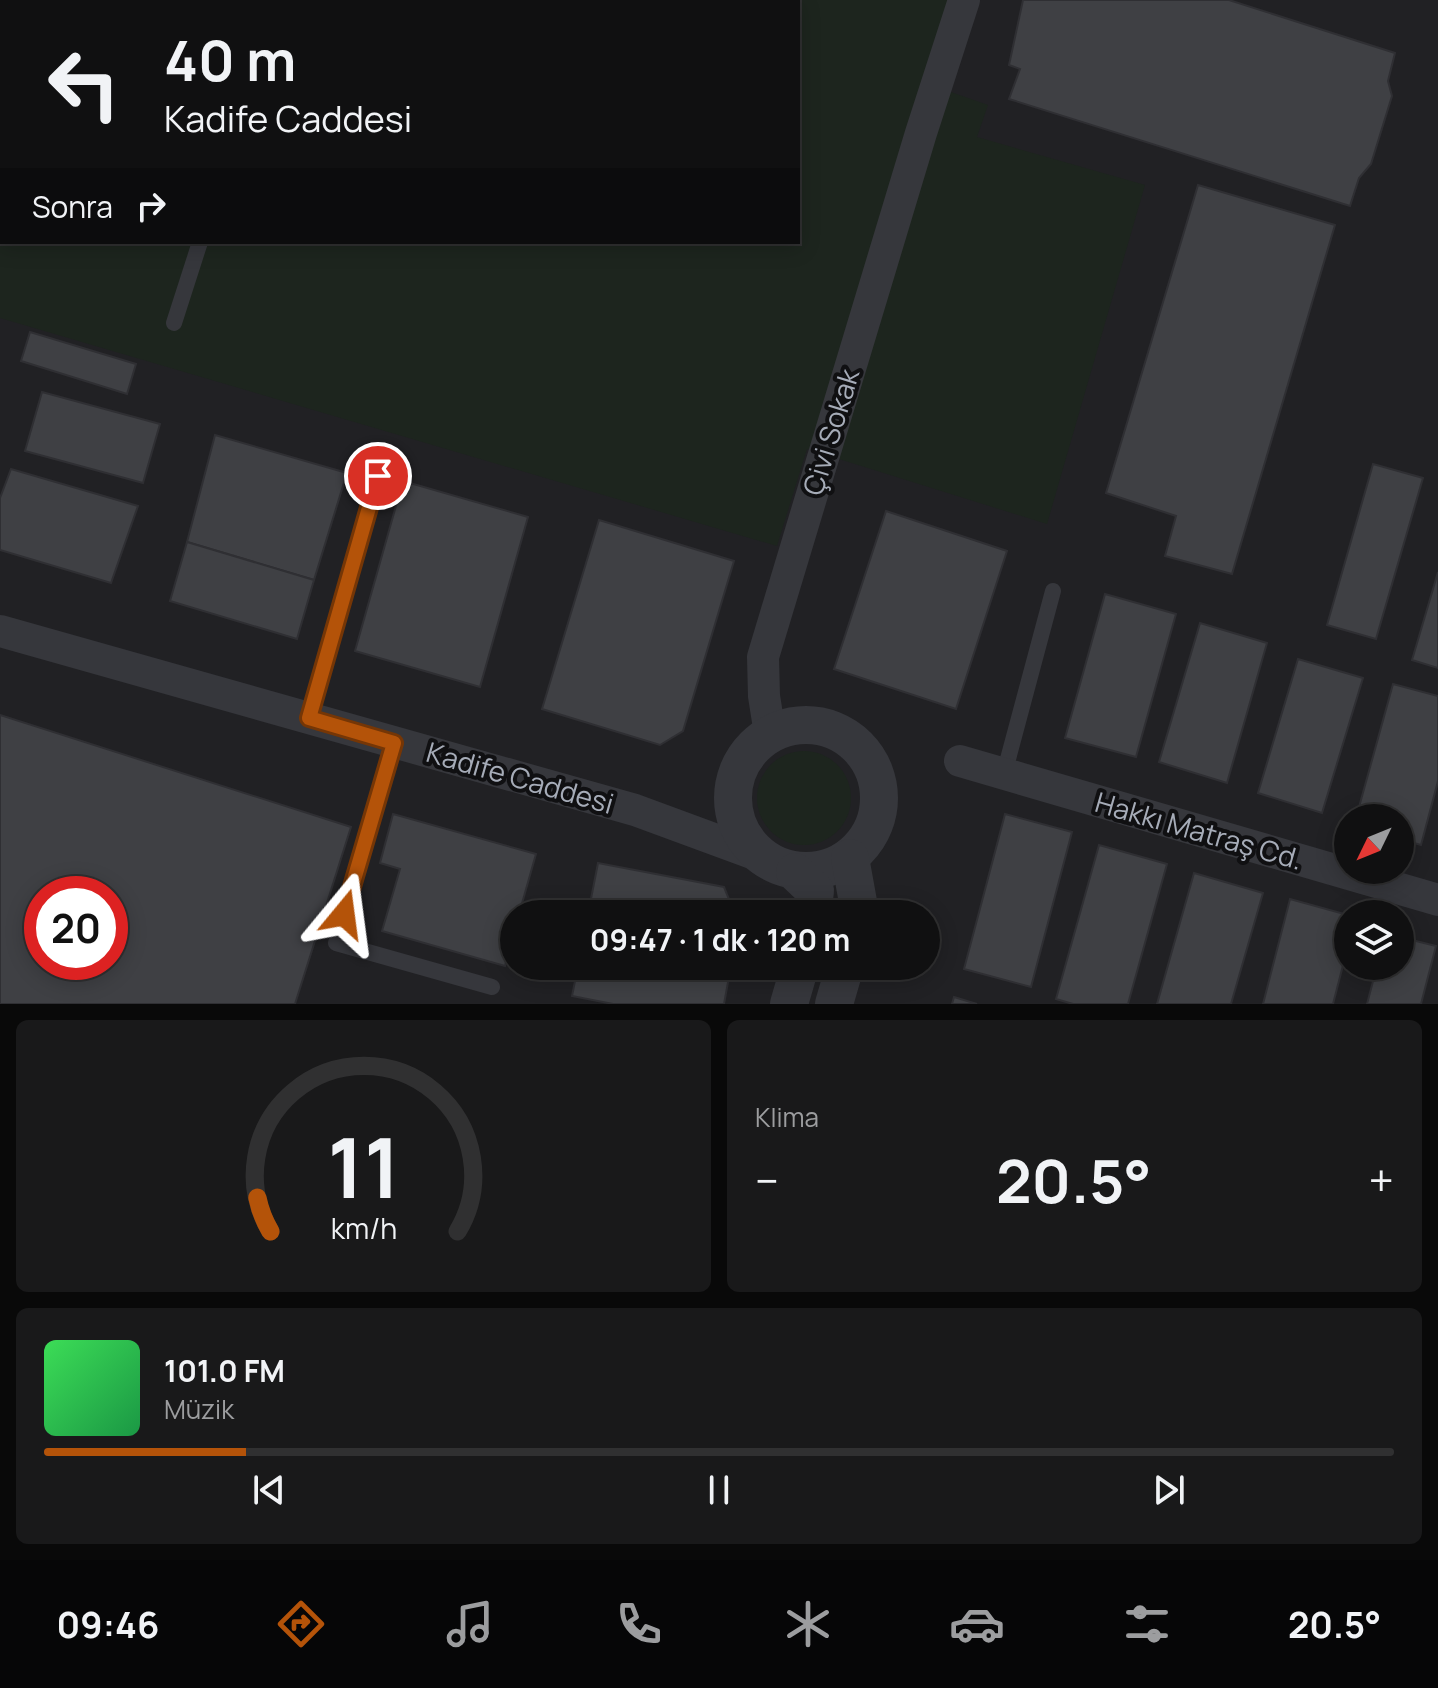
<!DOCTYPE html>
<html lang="tr">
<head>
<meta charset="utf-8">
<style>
  :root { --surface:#101011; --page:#19191a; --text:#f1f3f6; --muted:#9c9d9f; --line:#303031; --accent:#b45309 }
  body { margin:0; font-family:Manrope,sans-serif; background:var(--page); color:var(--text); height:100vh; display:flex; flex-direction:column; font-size:30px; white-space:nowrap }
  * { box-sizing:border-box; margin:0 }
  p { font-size:26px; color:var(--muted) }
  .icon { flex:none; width:44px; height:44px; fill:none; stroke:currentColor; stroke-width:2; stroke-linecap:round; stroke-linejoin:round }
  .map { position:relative; height:1004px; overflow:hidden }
  .side { display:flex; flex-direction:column; gap:16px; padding:16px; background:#090909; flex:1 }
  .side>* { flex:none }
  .guide { position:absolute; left:0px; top:0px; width:800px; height:244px; box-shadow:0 4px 20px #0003,0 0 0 2px var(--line); background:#101011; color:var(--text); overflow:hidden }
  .needle { width:52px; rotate:227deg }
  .tools { position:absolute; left:1334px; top:804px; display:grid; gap:16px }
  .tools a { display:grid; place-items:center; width:80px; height:80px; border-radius:50%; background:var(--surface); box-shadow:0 4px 20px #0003,0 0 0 2px var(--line); font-size:40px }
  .speed { position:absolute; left:24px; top:876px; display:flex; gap:16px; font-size:40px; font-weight:700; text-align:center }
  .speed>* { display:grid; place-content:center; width:104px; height:104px; border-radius:50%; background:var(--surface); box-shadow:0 4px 20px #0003,0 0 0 2px var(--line); line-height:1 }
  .speed .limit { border:12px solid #d22; background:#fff; color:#111 }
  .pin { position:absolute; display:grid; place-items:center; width:68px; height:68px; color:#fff; margin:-34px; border:4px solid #fff; border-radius:50%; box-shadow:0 2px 8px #0007 }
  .me { position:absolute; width:88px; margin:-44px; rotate:16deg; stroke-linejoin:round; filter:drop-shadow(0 0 6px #0008) }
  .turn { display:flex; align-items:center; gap:28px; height:168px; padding:0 32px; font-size:36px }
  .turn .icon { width:104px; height:104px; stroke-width:2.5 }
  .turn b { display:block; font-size:56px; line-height:68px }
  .then { display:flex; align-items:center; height:76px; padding:0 32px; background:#0003; gap:16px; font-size:30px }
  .big { font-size:60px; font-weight:700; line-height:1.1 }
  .side .tile { flex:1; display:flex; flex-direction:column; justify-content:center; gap:12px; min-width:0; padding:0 28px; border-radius:12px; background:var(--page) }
  .side .dial { align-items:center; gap:0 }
  .dial svg { height:208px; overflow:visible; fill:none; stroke:var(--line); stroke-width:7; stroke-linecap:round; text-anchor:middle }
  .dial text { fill:var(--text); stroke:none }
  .song { display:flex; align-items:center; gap:24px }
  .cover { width:96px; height:96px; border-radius:12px; background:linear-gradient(135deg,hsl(130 70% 55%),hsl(140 70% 35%)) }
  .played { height:8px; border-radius:4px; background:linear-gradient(90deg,var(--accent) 15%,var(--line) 15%) }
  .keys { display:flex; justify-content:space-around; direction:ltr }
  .heat { display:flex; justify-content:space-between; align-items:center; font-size:44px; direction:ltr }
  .side .tiles { flex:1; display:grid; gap:16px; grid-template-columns:1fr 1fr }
  .tile:last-child { grid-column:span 2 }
  .trip { position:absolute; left:500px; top:900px; width:440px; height:80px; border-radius:40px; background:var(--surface); box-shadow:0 4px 20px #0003,0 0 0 2px var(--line); font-weight:700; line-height:80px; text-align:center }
  .menu { display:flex; height:128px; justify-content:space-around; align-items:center; background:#060607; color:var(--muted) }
  .menu .icon { width:56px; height:56px }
  .menu .current { color:var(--accent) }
  .menu b { font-size:36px; color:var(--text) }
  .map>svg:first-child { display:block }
  .built { fill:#212124; fill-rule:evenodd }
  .green { fill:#1d251e }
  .building { fill:#3f4044; stroke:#2f2f33; stroke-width:2; fill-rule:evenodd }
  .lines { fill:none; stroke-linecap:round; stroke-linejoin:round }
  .service { stroke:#36373c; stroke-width:16 }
  .minor { stroke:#36373c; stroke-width:32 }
  .tertiary { stroke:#36373c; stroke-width:38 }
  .route-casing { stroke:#753606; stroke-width:20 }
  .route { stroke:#b45309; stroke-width:14 }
  .labels { text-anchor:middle; stroke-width:8; stroke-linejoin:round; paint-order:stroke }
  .street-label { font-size:28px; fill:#a6acb8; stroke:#101012 }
</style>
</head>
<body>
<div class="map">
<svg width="1438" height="1004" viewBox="0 0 1438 1004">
  <rect width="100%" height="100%" fill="#151517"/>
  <path class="built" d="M0,0H1438V1004H0ZM2,2H798V242H2ZM1348,818H1400V870H1348ZM42,894H110V962H42ZM514,914H926V966H514ZM1348,914H1400V966H1348Z"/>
  <g class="green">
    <path d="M654,0H951L928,84L988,105L977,137L1145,185L1047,524L807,449L777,546L0,318V55H2V242H798V2H653Z"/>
    <circle cx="804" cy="798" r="47"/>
  </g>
  <g class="building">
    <path d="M0,0H227L226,2H2V4H0Z"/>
    <path d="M497,0H616L615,2H496Z"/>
    <path d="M1023,0H1229L1395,53L1388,81L1392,96L1371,164L1359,178L1350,206L1009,99L1020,69L1009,65Z"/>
    <path d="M1198,185L1335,225L1232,574L1165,556L1176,516L1106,493Z"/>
    <path d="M30,332L136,364L127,394L21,361Z"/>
    <path d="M42,392L160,424L143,483L25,451Z"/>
    <path d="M215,435L347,473L314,580L187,542Z"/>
    <path d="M1373,464L1423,478L1376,639L1327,625Z"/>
    <path d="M11,469L138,506L111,583L0,550V498Z"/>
    <path d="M403,481L528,517L480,687L355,651Z"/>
    <path d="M886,511L1007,551L956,709L834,669Z"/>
    <path d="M599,520L734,561L683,731L660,745L542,709Z"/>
    <path d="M187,542L314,580L297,639L170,601Z"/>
    <path d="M1438,572V668L1412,660Z"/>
    <path d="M1105,594L1176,614L1136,757L1065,738Z"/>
    <path d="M1200,623L1267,643L1227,783L1159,762Z"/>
    <path d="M1298,659L1363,678L1322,813L1258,793Z"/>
    <path d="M1393,684L1438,696V781L1421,845L1400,839V818H1356Z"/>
    <path d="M0,715L351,827L295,1004H0ZM42,894H110V962H42Z"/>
    <path d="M393,814L536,854L519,914H514V932L505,966L382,931L400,869L380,863Z"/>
    <path d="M1005,814L1072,832L1031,987L964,969Z"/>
    <path d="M1099,845L1167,864L1128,1004H1073L1056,999Z"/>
    <path d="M598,863L724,887L735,914H588Z"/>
    <path d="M1194,873L1263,893L1231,1004H1157Z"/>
    <path d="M1290,899L1348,915V946L1333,1004H1263Z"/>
    <path d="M1400,937L1436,946L1421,1004H1367L1377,966H1400Z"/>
    <path d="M578,966H731L724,1004H613L572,996Z"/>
    <path d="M954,997L977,1004H952Z"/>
  </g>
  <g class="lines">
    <g class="service">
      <path d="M277,2L278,0"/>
      <path d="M725,2L726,0"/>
      <path d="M174,323L200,242"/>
      <path d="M309,718L378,476"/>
      <path d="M394,743L336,943L492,987"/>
      <path d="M1004,774L1053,591"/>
    </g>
    <g class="minor">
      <path d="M0,631L635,810L760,856"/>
      <path d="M770,734L764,696L763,657L921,133L964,0"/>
      <path d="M960,761L1438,900"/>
    </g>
    <g class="tertiary">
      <circle cx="806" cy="798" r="73"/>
      <path d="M850,858L858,902L856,914"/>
      <path d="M795,872L815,891L812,914"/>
      <path d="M789,1004L800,966"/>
      <path d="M834,1004L845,966"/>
    </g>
  </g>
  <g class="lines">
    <g class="route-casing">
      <path id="route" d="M344,914L394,743L309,718L378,476"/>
    </g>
    <use href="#route" class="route"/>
  </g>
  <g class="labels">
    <g class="street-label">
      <text transform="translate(831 432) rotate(-73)" y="10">Çivi Sokak</text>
      <text transform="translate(520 778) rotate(16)" y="10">Kadife Caddesi</text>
      <text transform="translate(1199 831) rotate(16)" y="10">Hakkı Matraş Cd.</text>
    </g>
  </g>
</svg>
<div class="tools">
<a><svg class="needle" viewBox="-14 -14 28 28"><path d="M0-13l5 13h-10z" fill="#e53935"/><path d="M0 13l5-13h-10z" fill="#9c9d9f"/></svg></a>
<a><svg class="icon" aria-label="layers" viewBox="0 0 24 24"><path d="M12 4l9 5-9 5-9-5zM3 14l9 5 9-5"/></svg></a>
</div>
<div class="speed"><div class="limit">20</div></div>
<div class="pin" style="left:378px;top:476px;background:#d93025"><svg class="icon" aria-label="arrive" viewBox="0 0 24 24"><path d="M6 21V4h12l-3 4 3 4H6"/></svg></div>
<svg class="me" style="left:344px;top:914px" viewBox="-20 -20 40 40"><path d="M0-17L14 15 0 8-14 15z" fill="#b45309" stroke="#fff" stroke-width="4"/></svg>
<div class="trip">09:47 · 1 dk · 120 m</div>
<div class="guide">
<div class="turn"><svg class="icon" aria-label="left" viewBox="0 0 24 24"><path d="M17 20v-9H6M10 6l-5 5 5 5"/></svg><div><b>40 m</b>Kadife Caddesi</div></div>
<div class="then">Sonra<svg class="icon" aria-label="right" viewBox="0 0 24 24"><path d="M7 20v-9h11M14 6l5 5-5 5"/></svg></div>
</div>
</div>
<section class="side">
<div class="tiles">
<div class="tile dial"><svg viewBox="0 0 100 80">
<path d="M14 69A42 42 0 1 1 86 69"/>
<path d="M14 69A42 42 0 0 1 9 56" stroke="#b45309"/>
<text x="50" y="56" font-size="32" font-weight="700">11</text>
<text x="50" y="72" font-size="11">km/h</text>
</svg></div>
<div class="tile"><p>Klima</p>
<div class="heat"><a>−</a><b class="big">20.5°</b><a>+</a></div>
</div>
<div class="tile">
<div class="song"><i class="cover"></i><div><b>101.0 FM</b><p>Müzik</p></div></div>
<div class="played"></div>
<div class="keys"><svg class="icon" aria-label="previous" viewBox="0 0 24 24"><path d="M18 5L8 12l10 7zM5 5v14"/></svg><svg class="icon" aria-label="pause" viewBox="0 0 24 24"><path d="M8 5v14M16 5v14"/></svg><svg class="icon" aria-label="next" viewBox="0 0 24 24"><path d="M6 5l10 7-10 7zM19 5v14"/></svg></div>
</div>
</div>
</section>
<nav class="menu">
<b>09:46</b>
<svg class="icon current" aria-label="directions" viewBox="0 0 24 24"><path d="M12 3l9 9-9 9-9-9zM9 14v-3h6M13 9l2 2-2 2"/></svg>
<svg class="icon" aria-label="music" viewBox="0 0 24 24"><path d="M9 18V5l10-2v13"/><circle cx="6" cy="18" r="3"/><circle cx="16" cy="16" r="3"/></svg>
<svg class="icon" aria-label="phone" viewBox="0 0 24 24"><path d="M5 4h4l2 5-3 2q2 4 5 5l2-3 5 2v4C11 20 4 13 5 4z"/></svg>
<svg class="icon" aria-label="climate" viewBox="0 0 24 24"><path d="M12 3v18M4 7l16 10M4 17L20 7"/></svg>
<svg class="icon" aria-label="car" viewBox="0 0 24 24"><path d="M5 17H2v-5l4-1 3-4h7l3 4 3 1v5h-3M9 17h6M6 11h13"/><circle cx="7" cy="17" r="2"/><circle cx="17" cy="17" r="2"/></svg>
<svg class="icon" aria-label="filters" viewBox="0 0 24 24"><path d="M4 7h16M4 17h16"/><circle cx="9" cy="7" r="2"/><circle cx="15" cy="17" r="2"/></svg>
<b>20.5°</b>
</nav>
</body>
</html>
